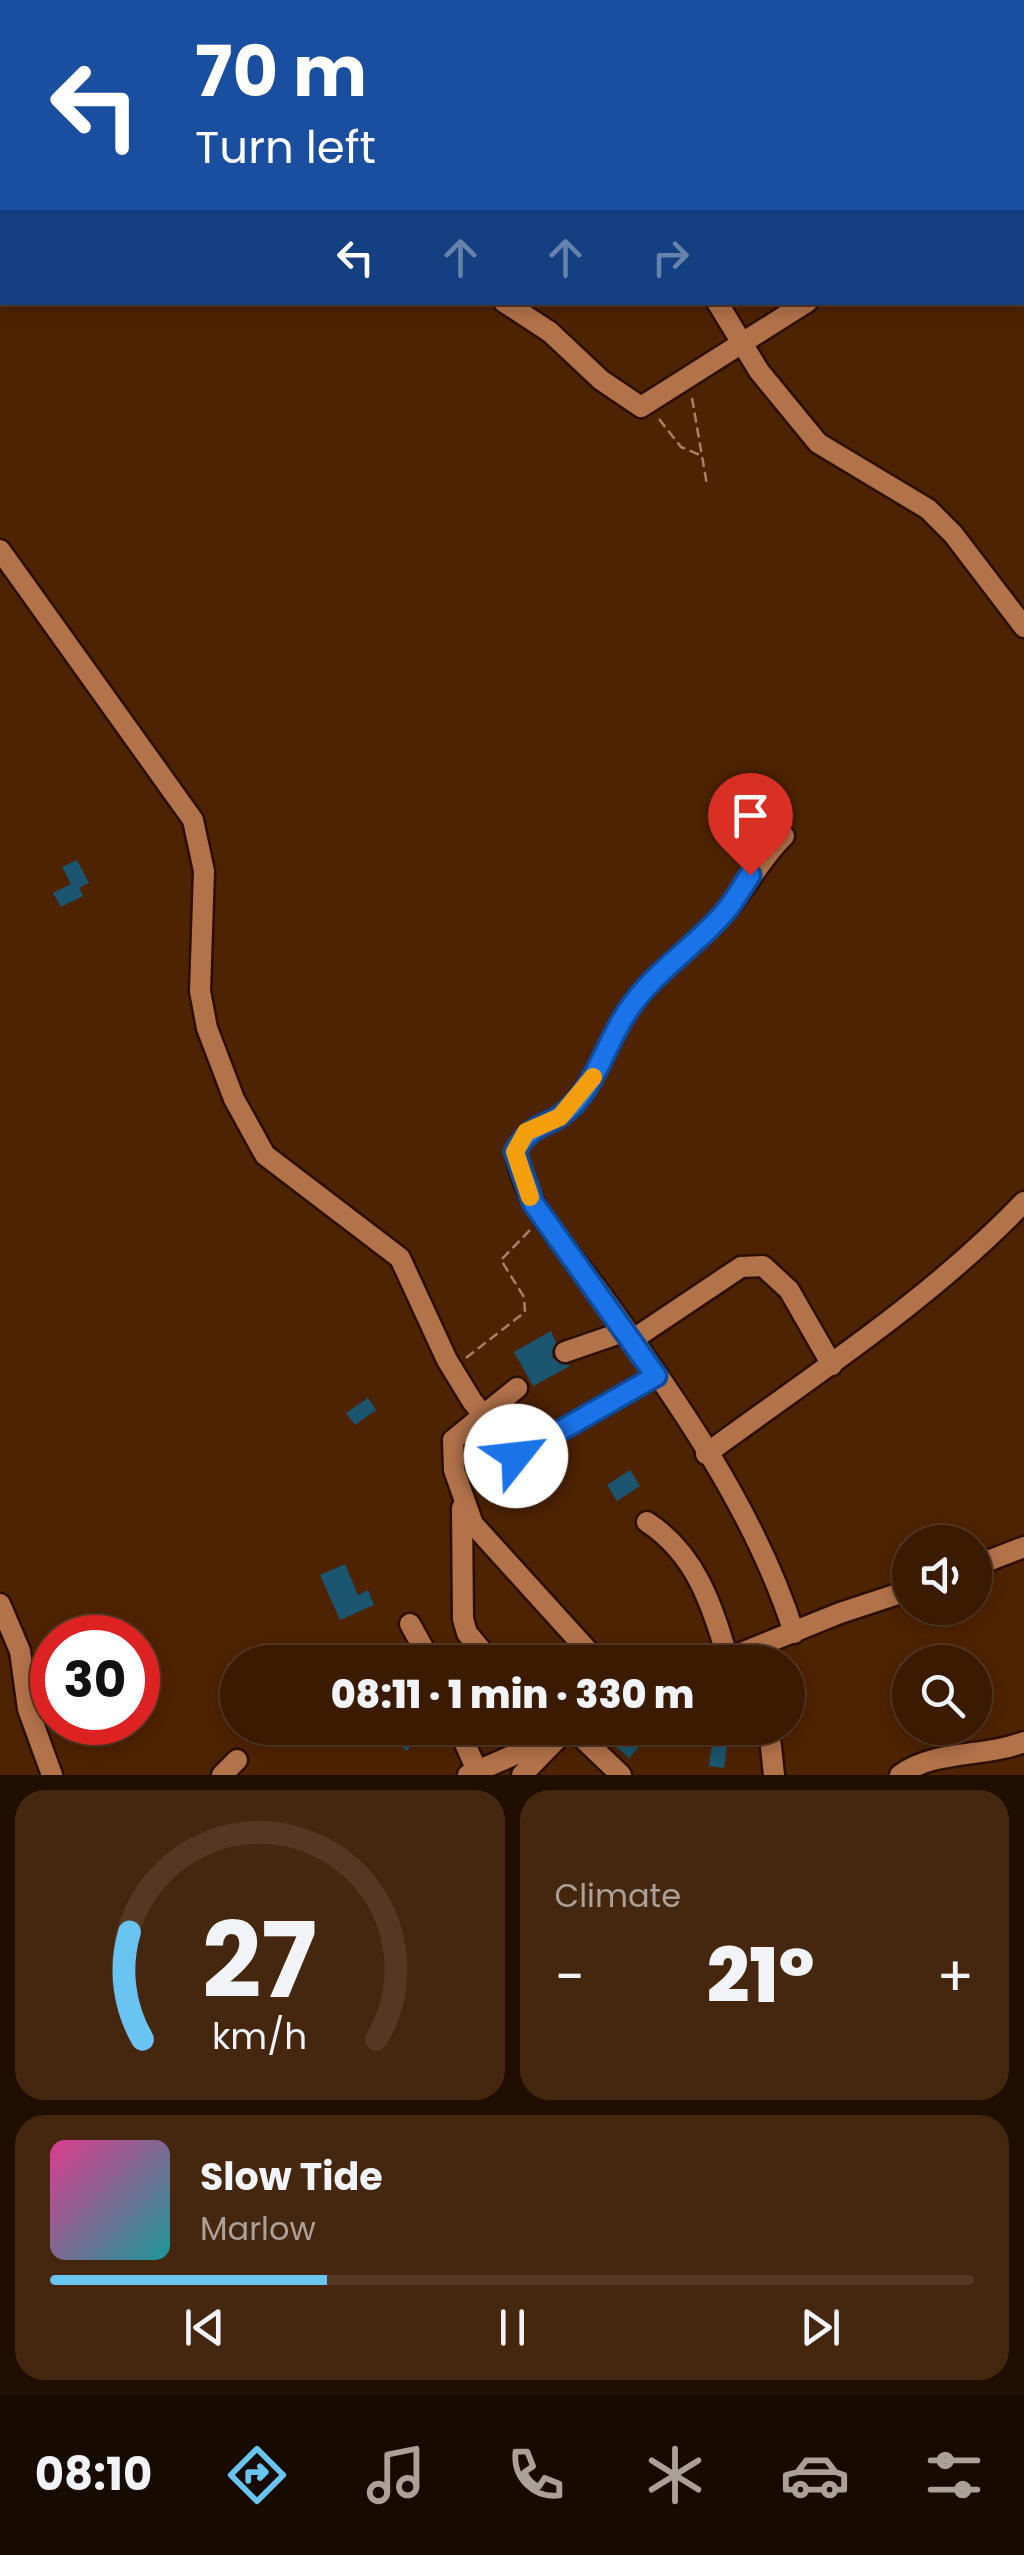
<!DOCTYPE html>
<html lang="en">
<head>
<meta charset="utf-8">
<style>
  :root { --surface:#3a1a01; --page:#452710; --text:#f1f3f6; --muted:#aba199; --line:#543823; --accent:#69c4f1 }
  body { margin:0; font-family:Poppins,sans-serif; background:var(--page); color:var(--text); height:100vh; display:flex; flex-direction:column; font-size:38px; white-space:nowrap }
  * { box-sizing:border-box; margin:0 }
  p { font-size:32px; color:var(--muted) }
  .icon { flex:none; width:55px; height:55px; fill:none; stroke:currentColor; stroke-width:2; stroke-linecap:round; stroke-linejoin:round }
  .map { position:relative; height:1775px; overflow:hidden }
  .panel { display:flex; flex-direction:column; gap:15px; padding:15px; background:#200e01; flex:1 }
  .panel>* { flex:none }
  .guide { position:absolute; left:0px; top:0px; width:1025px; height:305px; box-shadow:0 5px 15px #0003,0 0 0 2px var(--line); background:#1a4fa0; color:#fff; overflow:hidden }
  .fabs { position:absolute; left:892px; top:1525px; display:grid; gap:20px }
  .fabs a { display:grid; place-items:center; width:100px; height:100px; border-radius:50%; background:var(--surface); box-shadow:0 5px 15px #0003,0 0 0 2px var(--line); font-size:50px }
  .speed { position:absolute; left:30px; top:1615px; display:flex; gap:20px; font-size:50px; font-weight:700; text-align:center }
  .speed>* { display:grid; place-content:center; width:130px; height:130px; border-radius:50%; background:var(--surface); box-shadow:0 5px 15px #0003,0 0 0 2px var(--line); line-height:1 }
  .speed .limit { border:15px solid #d22; background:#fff; color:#111 }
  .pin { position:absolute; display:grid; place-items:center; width:85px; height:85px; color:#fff; margin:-102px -42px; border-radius:50% 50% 50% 0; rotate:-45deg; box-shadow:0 0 10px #0007 }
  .pin .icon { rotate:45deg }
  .me { position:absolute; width:110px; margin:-55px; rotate:61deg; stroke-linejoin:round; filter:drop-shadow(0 0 8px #0008) }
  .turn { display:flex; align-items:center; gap:35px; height:210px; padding:0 30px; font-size:45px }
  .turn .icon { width:130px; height:130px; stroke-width:2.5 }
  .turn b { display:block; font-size:70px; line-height:85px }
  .lanes { display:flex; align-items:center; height:95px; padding:0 30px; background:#0003; justify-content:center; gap:50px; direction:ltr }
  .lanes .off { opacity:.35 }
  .big { font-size:75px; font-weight:800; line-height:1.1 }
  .panel .widget { flex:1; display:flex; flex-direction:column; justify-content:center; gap:15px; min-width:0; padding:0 35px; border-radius:30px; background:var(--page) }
  .panel .dial { align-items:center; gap:0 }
  .dial svg { height:260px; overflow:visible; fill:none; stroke:var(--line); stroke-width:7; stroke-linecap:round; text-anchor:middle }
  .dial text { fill:var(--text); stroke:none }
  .song { display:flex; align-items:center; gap:30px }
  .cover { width:120px; height:120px; border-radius:15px; background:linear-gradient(135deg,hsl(330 70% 55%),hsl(180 70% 35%)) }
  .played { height:10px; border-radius:5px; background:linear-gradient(90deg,var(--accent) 30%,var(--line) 30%) }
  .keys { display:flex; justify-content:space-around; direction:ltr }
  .heat { display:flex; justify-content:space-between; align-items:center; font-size:55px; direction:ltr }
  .panel .tiles { flex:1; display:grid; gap:15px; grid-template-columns:1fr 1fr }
  .widget:last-child { grid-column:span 2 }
  .trip { position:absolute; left:220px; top:1645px; width:585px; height:100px; border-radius:50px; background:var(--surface); box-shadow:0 5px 15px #0003,0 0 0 2px var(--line); font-weight:800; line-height:100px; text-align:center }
  .tab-bar { display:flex; height:160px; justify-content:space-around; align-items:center; background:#170a00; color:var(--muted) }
  .tab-bar .icon { width:70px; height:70px }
  .tab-bar .selected { color:var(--accent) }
  .tab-bar b { font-size:45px; color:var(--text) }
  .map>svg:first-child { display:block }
  .building { fill:#1b556f }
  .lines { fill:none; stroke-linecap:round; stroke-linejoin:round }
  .minor-casing { stroke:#2c0f00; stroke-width:25 }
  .path { stroke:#a88065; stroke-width:2.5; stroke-dasharray:10 5; stroke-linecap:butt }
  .minor { stroke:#b2724a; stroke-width:20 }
  .route-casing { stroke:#114b97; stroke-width:25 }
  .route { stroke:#1a73e8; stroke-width:18 }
  .slow { stroke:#f59e0b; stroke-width:18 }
</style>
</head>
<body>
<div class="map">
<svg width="1024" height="1775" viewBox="0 0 1024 1775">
  <rect width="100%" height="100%" fill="#4e2301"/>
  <g class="building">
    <path d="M77,860L89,883L79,888L83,896L61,907L53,893L71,884L62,867Z"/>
    <path d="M551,1331L556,1342L552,1357L570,1366L533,1386L514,1352Z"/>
    <path d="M368,1398L376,1410L355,1425L346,1413Z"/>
    <path d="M630,1470L640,1486L617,1501L607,1485Z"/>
    <path d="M345,1564L358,1595L368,1590L374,1605L340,1620L320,1575Z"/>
    <path d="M393,1728H424L407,1751L387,1736Z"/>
    <path d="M627,1731L641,1745L629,1758L614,1745Z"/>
    <path d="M712,1744L727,1746L724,1768L709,1766Z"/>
  </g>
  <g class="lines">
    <g class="minor-casing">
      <g id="minor">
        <path d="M603,0V2"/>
        <path d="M1022,188L1024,187"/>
        <path d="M0,224H2"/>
        <path d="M1022,233L1024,239"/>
        <path d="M504,302L550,332L601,380L641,407L807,302"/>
        <path d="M717,302L759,371L818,443L928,509L953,534L1024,627"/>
        <path d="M0,550L193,820L204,871L200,991L207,1028L234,1099L265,1155L400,1258L447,1360L472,1401L516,1456L656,1376"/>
        <path d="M784,836C759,860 746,890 723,914C692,949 652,973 626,1013C607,1043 597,1078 573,1105C551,1129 533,1119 515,1152C525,1208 569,1250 601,1294C675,1397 756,1512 794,1633"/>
        <path d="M632,1340L741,1267L763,1266L789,1290L832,1365"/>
        <path d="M565,1352L626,1331"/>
        <path d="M517,1388L453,1440L454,1470L473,1524L598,1662"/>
        <path d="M706,1454C815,1374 930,1300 1024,1202"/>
        <path d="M462,1508L463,1619L467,1633L491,1662"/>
        <path d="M647,1522C696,1554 712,1605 728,1659"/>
        <path d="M975,1566L1024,1547"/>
        <path d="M0,1604L20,1651L28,1709L52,1775"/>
        <path d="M410,1624L431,1662"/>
        <path d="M719,1662L840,1613L910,1590"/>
        <path d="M458,1728L479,1775"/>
        <path d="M769,1728L774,1775"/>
        <path d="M573,1729L621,1775"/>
        <path d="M222,1775L237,1760"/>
        <path d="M468,1775L576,1728"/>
        <path d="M522,1775L559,1737"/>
        <path d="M900,1775C936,1749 983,1758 1024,1742"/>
      </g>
    </g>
    <g class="path">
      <path d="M692,398L707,485"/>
      <path d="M659,419L681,447L700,455"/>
      <path d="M466,1358L525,1312L524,1297L501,1260L530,1230"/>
    </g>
    <use href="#minor" class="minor"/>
  </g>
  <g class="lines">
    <g class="route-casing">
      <path id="route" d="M516,1456L656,1376L533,1203L515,1152C533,1119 551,1129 573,1105C598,1078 607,1042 627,1012C653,972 694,948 724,913C734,902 742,887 750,875"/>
    </g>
    <use href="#route" class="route"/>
    <path class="slow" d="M530,1197L515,1152L526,1132L560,1117L593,1077"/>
  </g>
</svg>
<div class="fabs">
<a><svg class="icon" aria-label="sound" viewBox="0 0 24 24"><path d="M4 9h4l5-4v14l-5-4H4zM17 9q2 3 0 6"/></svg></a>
<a><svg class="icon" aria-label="search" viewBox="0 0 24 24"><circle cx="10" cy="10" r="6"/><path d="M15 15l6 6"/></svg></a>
</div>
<div class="speed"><div class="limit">30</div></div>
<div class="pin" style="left:750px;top:875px;background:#d93025"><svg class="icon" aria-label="arrive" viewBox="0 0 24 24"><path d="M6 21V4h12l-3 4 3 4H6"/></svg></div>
<svg class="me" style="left:516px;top:1456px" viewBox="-20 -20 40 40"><circle r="19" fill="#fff"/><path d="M0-13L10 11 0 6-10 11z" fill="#1a73e8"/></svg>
<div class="trip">08:11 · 1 min · 330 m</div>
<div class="guide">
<div class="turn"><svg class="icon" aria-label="left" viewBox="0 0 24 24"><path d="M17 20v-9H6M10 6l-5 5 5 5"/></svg><div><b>70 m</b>Turn left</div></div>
<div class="lanes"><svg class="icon" aria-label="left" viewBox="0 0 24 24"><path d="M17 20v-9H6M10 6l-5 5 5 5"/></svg><svg class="icon off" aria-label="ahead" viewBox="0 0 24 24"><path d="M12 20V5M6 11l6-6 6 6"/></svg><svg class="icon off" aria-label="ahead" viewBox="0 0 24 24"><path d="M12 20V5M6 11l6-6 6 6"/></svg><svg class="icon off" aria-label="right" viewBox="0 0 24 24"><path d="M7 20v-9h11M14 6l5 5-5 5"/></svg></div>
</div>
</div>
<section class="panel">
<div class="tiles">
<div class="widget dial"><svg viewBox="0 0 100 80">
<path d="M14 69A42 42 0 1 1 86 69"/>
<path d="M14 69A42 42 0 0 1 10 36" stroke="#69c4f1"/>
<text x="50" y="56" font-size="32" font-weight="700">27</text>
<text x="50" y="72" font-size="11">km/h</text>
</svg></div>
<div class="widget"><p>Climate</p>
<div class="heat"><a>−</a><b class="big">21°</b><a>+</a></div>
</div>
<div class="widget">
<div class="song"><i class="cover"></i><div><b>Slow Tide</b><p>Marlow</p></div></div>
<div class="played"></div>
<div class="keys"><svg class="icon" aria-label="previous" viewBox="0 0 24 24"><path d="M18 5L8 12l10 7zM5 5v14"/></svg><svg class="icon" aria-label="pause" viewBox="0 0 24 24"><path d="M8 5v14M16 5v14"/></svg><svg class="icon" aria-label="next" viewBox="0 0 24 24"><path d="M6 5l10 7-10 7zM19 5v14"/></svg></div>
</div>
</div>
</section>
<nav class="tab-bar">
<b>08:10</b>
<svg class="icon selected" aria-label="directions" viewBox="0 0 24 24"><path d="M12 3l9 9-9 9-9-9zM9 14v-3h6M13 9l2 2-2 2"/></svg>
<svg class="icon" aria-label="music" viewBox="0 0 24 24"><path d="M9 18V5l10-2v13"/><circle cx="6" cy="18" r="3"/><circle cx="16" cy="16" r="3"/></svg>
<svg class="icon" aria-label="phone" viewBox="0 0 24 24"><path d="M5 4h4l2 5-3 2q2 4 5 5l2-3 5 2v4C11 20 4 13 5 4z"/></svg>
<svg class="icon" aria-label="climate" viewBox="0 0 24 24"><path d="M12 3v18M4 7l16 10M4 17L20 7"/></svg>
<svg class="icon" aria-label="car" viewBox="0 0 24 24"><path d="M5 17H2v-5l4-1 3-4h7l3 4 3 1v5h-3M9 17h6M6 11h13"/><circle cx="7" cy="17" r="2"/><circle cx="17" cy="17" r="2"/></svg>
<svg class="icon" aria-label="filters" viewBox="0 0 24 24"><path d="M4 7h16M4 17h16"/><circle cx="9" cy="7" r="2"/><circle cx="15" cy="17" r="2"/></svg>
</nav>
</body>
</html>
